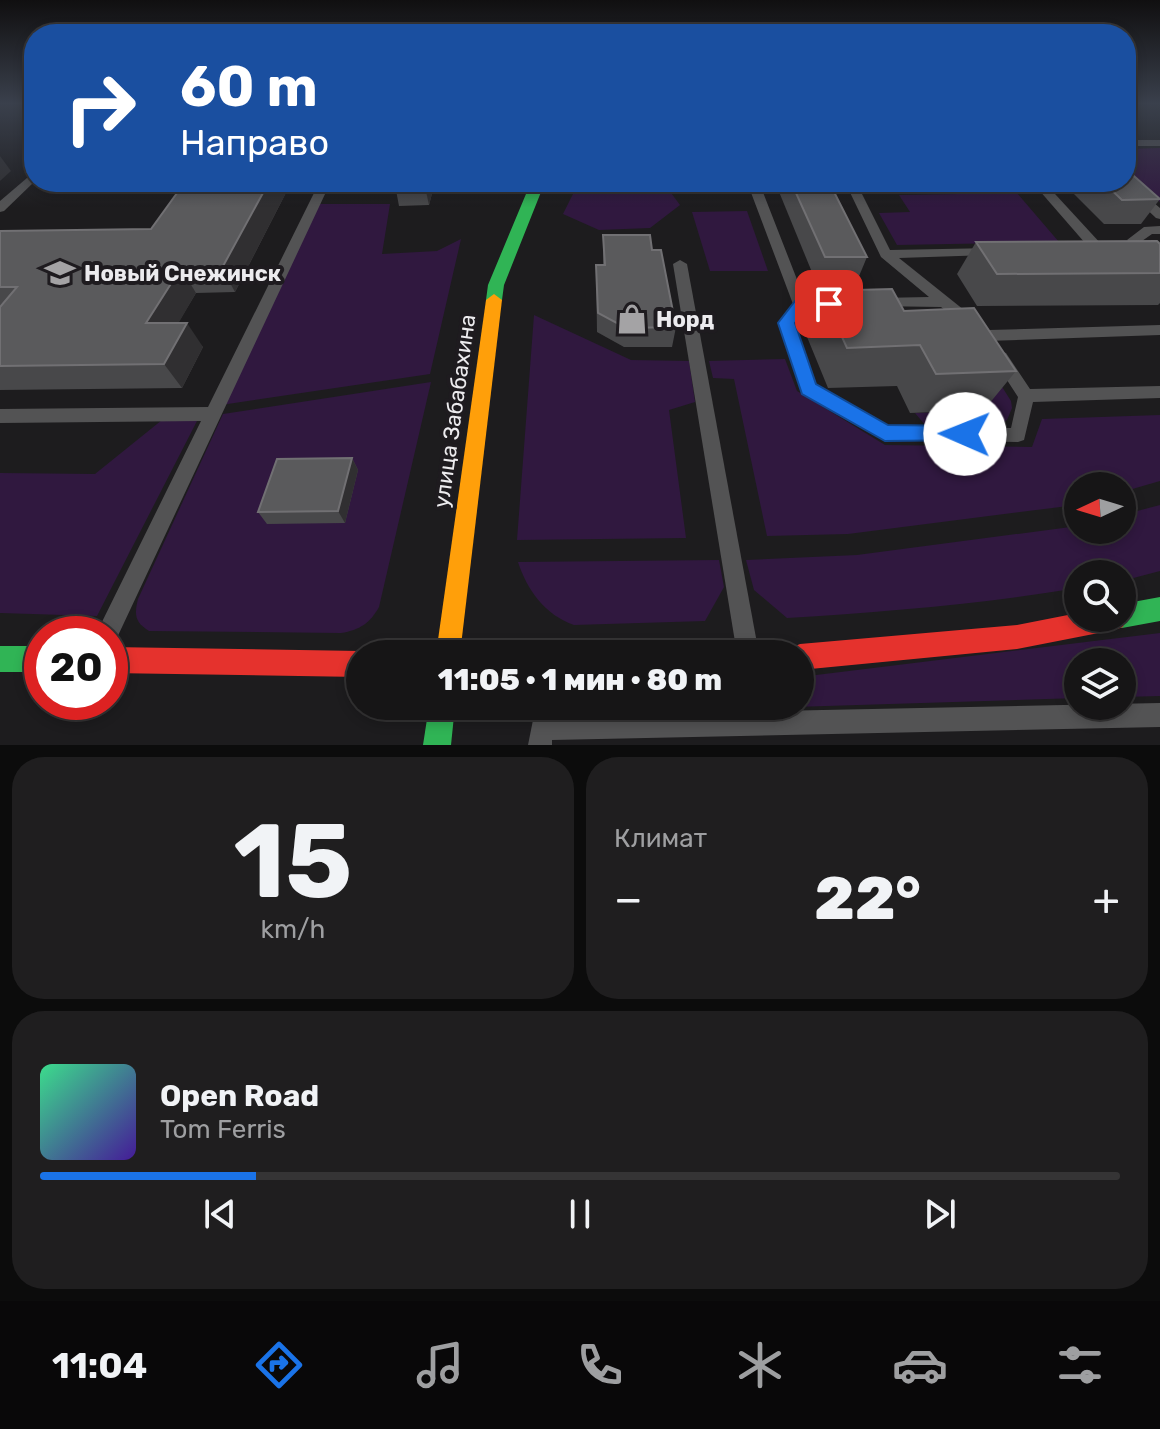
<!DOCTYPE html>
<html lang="ru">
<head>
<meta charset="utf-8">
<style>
  :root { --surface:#161516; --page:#1f1e1f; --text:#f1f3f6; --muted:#9e9fa1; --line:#353435; --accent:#1a73e8 }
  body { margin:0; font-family:Rubik,sans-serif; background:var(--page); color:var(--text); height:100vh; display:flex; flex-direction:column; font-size:30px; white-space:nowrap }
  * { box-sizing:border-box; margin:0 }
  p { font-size:26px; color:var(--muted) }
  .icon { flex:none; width:44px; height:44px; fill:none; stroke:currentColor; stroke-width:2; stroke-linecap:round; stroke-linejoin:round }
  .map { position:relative; height:745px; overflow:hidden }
  .panel { display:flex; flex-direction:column; gap:12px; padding:12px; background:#0c0c0c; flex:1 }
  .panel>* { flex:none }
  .banner { position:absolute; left:24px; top:24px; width:1112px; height:168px; border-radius:32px; box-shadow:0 4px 12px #0003,0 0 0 2px var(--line); background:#1a4fa0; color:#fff; overflow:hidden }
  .needle { width:52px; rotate:266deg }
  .fabs { position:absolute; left:1064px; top:472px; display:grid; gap:16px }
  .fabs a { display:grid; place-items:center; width:72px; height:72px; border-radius:50%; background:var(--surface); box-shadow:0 4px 12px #0003,0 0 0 2px var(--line); font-size:40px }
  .speed { position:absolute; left:24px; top:616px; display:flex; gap:16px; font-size:40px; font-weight:700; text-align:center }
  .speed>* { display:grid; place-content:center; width:104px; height:104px; border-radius:50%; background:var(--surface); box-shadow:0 4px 12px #0003,0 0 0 2px var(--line); line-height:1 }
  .speed .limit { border:12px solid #d22; background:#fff; color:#111 }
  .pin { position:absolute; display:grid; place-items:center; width:68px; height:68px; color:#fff; margin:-34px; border-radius:16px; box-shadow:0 4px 12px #0006 }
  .me { position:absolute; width:88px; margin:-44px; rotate:271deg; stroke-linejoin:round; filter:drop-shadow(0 0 6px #0008) }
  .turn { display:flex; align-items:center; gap:28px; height:168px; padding:0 24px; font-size:36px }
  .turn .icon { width:104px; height:104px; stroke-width:2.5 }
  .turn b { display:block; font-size:56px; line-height:68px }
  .big { font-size:60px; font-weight:800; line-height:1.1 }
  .panel .card { flex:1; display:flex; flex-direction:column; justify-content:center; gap:12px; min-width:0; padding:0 28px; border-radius:32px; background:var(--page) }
  .panel .dial { align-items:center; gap:0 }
  .dial b { font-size:104px; line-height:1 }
  .song { display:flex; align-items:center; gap:24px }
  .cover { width:96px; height:96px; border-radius:12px; background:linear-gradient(135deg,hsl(150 70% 55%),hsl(260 70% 35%)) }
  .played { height:8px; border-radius:4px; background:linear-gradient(90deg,var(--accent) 20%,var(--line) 20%) }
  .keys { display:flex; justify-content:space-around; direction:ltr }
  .heat { display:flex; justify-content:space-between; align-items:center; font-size:44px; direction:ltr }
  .panel .tiles { flex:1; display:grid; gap:12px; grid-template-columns:1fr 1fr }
  .card:last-child { grid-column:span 2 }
  .trip { position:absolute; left:346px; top:640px; width:468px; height:80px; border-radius:40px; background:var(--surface); box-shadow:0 4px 12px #0003,0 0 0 2px var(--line); font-weight:800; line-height:80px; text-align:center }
  .menu { display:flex; height:128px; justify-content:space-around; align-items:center; background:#090809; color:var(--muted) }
  .menu .icon { width:56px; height:56px }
  .menu .current { color:var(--accent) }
  .menu b { font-size:36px; color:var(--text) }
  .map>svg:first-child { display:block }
  .green { fill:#30183f }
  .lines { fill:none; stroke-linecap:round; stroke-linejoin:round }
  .lane { fill:#535354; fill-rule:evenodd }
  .fast { fill:#30b455; fill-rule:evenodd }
  .slow { fill:#ff9f0a; fill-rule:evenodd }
  .jam { fill:#e5322d; fill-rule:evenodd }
  .wall { fill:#48484a }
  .shaded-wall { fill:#302f31 }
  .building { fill:#5a5a5c; stroke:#717073; stroke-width:2 }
  .route { fill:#1a73e8; stroke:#114b97; stroke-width:2 }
  .labels { text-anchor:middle; stroke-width:8; stroke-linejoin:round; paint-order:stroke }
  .poi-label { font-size:22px; font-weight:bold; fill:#ecebee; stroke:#1e1b1f; text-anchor:start }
  .street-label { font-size:22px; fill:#ecebee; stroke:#1e1b1f }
</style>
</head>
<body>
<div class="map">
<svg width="1160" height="745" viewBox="0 0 1160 745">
  <rect width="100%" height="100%" fill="#1d1c1e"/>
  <g class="green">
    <path d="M1160,148V202L1126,171V149Z"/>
    <path d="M579,182H663L680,205L650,228L599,230L563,214Z"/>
    <path d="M1017,193L1059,242L897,245L879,213L910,212L899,195Z"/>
    <path d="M316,204H390L382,254L437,251L461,239L430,374L221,405Z"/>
    <path d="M747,211L768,271H710L692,212Z"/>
    <path d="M534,315L631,360L689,361L695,402L669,410L686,538L517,540Z"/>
    <path d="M978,349L1011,401L1012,408L1007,420L998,425L926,426L915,413L984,410Z"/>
    <path d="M785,359L797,391L885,445L1032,447L1042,419L1160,415V481L1122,492V486H1078V504L1068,506L848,534L767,536L734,379L713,378L709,361Z"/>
    <path d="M431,382L379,607C370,623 360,630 341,633L149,631C135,622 134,615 138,599L223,414Z"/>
    <path d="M198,419L97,616L0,613V473L95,474L162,420Z"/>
    <path d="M1160,505V571L1122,581V574H1078V588C981,604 884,612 787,618L754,590L746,560L857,555L1078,526V530H1122V515Z"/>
    <path d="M719,560L724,587L705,621L574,625C545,615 527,590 518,562Z"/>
    <path d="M1160,633V696L1122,697V662H1078V698L567,714L568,706H800V677Z"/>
  </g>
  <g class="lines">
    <g class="lane">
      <rect x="1126" y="140" width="34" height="6"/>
      <path d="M34,172V182L4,211L0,212V201Z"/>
      <path d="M1126,179L1160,208V219L1156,218L1121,185L1119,182H1126Z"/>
      <path d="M303,182H316L326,192L115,642L110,644V634H96L201,421L0,423V409L208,407L314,193Z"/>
      <path d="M747,182H759L805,300L834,299L841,304L834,309L804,310L794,324L816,385L888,426L1011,428L1018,397L992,357L1000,351L1006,353L1030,389L1160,386V398L1033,402L1024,440L1018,442L885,440L803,393L801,389L779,323L793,304Z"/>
      <path d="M845,182H890L884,186H858L890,250L994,248L996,251L989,255L899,258L989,330L1160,325V335L986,341L941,307L873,306L871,303L873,300L878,298L929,297L881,257Z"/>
      <path d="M1032,182H1044L1102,245V251H1092Z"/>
      <path d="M1160,226V234H1152L1142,241L1160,258V270L1155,269L1127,240L1144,227Z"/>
      <path d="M680,260L687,264L759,654H737L673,264Z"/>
      <path d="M1160,703V727L552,740V745H528L533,720L541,716Z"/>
    </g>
    <g class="fast">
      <path d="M531,182H545L504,285L502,300L494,306L488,304L486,300L488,285Z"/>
      <path d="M1160,597V621L1122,628L1114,624L1111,618H1122V604Z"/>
      <rect x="0" y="646" width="42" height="26"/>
      <path d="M429,706H455L451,745H423Z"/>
    </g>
    <path class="slow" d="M494,294L502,300L460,654H436L486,300Z"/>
    <g class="jam">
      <path d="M1122,609L1126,618L1123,627L1114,630L1017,649L800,670V654H789L791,648L800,644L1017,625L1078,613V618H1122Z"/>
      <path d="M110,647L360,651L366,654H360V677L110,673Z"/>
    </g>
  </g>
  <g class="wall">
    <path d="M340,182H435L429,205L399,206L395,185L342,186Z"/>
    <path d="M775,182H829L867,257L857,281L816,282Z"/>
    <path d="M1062,182H1126L1160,199L1141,224H1104Z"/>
    <path d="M291,183L235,292L196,293L178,323L203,347L182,388L0,390V231L151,229Z"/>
    <path d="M603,235L652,250L676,327L672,347H624L597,332L596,265H603Z"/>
    <path d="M976,242L1160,244V303L1158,305L977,306L957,274Z"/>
    <path d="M821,291L904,311L1016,371L984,410L910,413L897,386L828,388L805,332Z"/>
    <path d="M352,458L358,470L345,523L267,524L258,512Z"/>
  </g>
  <g class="shaded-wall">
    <path d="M0,156L11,171L0,181Z"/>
    <path d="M269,182H290L291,183L235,292L222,268Z"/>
    <path d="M426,182H435L429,205L425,187Z"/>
    <path d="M181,268L196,293L164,348L146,323Z"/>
    <path d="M187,323L203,347L182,388L164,364Z"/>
    <path d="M352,458L358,470L345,523L338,511Z"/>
  </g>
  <g class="building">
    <path d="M1126,169L1160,199L1122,200L1103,182H1126Z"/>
    <path d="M185,182H269L222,268H181L146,323H187L164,364L0,366V307L17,287H0V231L151,229Z"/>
    <path d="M396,182H426L425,187H394Z"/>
    <path d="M791,182H829L867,257H825Z"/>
    <path d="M603,235H650L652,250H661L676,327L626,328L598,313L596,265H605Z"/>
    <path d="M1157,241L1160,244V273L997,274L976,242Z"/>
    <path d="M892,289L904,311L974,308L1016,371L936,374L920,345L847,348L821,291Z"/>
    <path d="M352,458L338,511L258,512L277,459Z"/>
  </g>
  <linearGradient id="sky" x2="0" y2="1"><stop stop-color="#100f10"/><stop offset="0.5" stop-color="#3a404c"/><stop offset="1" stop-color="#3a404c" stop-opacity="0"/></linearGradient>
  <rect width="1160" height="207" fill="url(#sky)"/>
  <path class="route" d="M829,299L837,304L835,308L805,311L795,323L816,384L888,425L965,426L975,434L972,440L885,441L802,394L778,323L795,301Z"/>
  <defs>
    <g id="university-bare" transform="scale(2.4)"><path d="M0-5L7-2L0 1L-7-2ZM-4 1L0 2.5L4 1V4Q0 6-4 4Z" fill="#a4a3a5" stroke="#1e1b1f" stroke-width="2.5" paint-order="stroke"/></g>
    <g id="shop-bare" transform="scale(2.4)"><path d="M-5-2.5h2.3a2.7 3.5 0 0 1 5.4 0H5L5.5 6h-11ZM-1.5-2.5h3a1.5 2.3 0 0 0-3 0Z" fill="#a4a3a5" stroke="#1e1b1f" stroke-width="2.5" paint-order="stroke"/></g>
  </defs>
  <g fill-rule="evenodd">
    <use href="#university-bare" x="60" y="273"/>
    <use href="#shop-bare" x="632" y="319"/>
  </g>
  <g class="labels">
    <g class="poi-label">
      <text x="84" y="281">Новый Снежинск</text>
      <text x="656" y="327">Норд</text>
    </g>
    <g class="street-label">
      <text transform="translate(454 411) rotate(-82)" y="8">улица Забабахина</text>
    </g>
  </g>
</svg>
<div class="fabs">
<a><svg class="needle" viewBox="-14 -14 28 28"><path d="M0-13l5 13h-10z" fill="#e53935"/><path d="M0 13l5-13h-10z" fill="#9e9fa1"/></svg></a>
<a><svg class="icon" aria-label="search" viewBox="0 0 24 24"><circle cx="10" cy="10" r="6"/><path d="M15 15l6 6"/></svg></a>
<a><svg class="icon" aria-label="layers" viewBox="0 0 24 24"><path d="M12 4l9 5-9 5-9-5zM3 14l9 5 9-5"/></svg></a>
</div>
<div class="speed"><div class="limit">20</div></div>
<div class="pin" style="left:829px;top:304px;background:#d93025"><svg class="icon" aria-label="arrive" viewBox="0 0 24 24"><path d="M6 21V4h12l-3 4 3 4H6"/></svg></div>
<svg class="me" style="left:965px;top:434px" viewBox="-20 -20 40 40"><circle r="19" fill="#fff"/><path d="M0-13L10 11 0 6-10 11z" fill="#1a73e8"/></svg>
<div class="trip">11:05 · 1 мин · 80 m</div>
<div class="banner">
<div class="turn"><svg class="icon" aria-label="right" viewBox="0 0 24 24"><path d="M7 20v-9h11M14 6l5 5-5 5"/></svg><div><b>60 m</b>Направо</div></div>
</div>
</div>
<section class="panel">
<div class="tiles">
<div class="card dial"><b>15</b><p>km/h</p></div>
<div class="card"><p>Климат</p>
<div class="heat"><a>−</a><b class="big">22°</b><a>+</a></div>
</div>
<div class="card">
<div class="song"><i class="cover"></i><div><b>Open Road</b><p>Tom Ferris</p></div></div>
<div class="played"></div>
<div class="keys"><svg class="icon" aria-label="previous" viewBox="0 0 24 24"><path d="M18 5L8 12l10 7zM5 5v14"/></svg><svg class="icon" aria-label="pause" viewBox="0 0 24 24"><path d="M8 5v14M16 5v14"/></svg><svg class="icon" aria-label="next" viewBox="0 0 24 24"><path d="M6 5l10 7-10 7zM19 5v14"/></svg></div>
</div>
</div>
</section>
<nav class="menu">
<b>11:04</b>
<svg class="icon current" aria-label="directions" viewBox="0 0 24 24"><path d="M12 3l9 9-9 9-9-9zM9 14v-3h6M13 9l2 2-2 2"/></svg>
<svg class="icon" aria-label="music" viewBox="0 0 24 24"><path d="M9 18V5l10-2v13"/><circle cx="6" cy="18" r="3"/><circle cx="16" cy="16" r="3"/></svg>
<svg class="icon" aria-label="phone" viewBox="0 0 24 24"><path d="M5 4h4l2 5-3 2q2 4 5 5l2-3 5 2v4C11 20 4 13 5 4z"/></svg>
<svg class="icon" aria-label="climate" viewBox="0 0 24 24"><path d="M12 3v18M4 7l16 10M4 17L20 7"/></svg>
<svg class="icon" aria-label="car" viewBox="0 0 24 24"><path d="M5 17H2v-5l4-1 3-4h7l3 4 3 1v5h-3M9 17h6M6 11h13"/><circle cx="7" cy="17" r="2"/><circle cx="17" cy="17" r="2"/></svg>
<svg class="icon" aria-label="filters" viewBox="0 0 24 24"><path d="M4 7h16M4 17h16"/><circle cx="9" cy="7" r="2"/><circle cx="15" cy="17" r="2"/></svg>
</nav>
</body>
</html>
